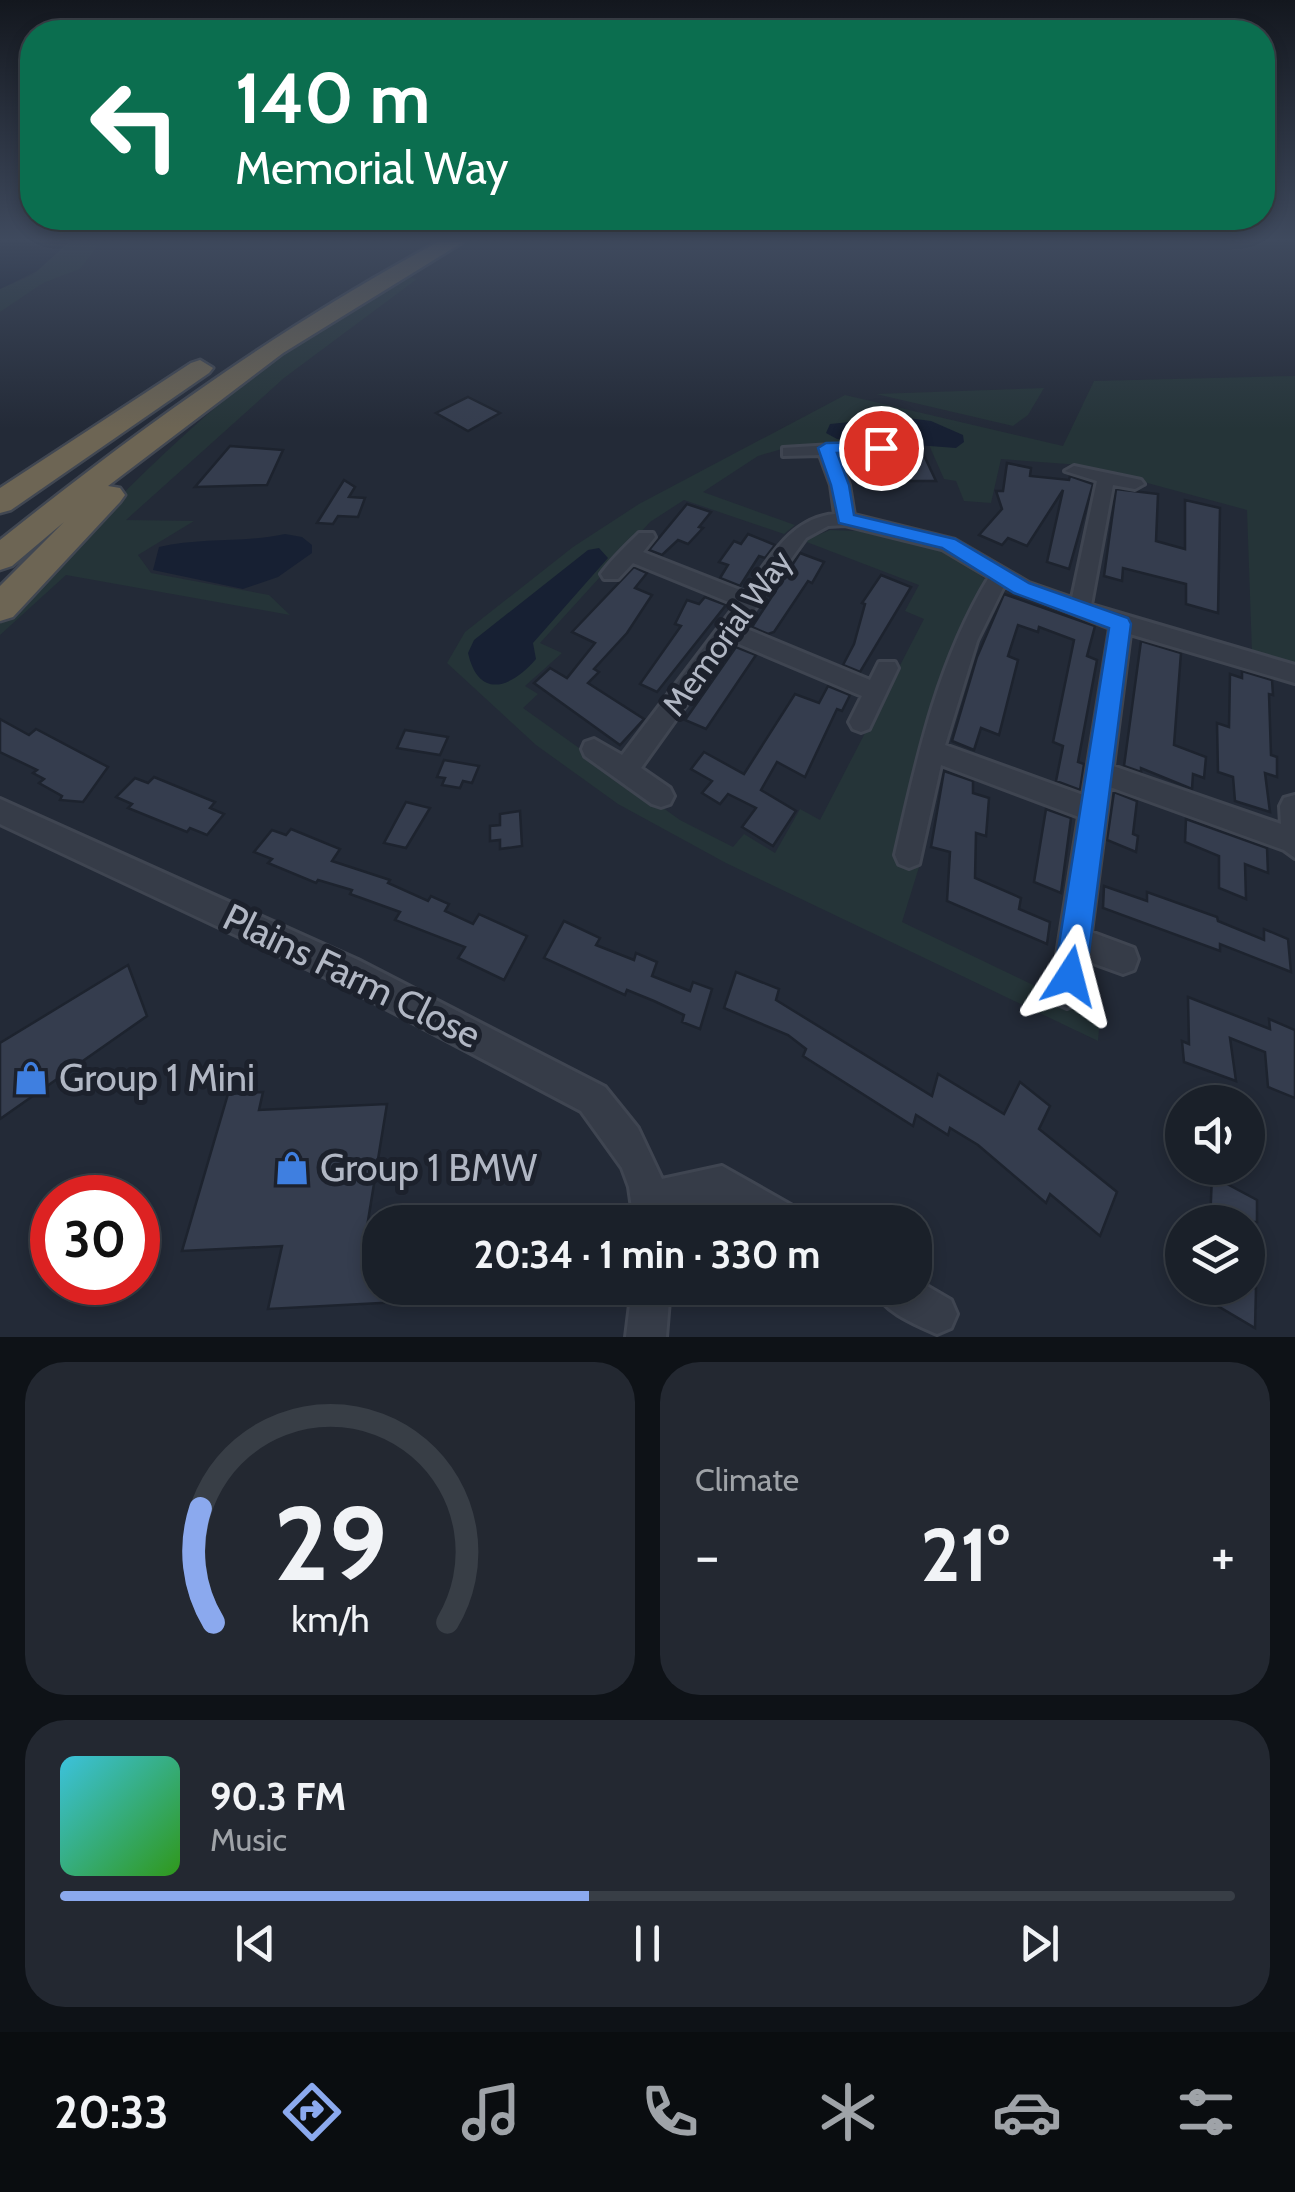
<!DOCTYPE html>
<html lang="en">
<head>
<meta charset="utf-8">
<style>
  :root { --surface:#1a2029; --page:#232831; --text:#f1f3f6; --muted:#9fa3a8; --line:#383e46; --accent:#8ba9ee }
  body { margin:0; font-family:Cabin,sans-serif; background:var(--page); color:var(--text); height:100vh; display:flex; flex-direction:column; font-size:38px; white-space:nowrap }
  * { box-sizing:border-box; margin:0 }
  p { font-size:32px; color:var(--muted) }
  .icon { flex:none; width:55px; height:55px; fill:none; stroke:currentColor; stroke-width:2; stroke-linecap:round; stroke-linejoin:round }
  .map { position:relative; height:1337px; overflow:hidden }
  .panel { display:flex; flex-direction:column; gap:25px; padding:25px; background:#0e1217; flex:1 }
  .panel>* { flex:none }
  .guide { position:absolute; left:20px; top:20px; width:1255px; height:210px; border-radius:40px; box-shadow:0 5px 15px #0003,0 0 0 2px var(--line); background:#0b6e4f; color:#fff; overflow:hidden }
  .buttons { position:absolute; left:1165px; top:1085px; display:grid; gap:20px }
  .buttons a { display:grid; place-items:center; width:100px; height:100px; border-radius:50%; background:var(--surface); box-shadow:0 5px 15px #0003,0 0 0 2px var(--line); font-size:50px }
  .speed { position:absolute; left:30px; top:1175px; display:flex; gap:20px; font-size:50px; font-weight:700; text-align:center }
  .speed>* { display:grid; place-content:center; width:130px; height:130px; border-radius:50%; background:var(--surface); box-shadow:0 5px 15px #0003,0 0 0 2px var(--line); line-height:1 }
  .speed .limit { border:15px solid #d22; background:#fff; color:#111 }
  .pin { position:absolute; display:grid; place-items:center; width:85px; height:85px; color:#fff; margin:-42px; border:5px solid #fff; border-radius:50%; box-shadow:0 2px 10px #0007 }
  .me { position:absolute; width:110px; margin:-55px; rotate:9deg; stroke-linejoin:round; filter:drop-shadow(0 0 8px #0008) }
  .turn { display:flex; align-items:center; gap:35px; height:210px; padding:0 50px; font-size:45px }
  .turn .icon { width:130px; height:130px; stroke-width:2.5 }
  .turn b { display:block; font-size:70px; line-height:85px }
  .big { font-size:75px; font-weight:700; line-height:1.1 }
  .panel .card { flex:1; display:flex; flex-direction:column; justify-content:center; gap:15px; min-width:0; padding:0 35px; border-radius:40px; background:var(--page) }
  .panel .dial { align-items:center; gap:0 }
  .dial svg { height:260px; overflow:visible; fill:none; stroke:var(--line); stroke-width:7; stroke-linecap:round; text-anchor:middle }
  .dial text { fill:var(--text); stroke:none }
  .song { display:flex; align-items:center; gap:30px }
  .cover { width:120px; height:120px; border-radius:15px; background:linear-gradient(135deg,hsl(190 70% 55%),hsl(110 70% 35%)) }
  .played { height:10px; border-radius:5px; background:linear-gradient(90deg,var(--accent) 45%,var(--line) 45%) }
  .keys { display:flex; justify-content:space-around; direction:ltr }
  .heat { display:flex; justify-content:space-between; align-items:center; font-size:55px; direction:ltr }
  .panel .tiles { flex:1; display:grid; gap:25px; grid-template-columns:1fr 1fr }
  .card:last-child { grid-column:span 2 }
  .trip { position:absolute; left:362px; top:1205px; width:570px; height:100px; border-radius:40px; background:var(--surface); box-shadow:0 5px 15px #0003,0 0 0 2px var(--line); font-weight:700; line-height:100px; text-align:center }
  .menu { display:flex; height:160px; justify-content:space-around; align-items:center; background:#0a0d10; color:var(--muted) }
  .menu .icon { width:70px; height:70px }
  .menu .on { color:var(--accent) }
  .menu b { font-size:45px; color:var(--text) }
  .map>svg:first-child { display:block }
  .green { fill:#253438 }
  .water { fill:#172033 }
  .building { fill:#353d4e; stroke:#1d232e; stroke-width:2.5 }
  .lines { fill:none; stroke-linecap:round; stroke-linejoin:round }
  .street-casing { stroke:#3f4551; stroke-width:6 }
  .highway-casing { stroke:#414752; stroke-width:5 }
  .street { fill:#363c48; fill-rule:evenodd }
  .highway { fill:#6d6554; fill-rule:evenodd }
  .route { fill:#1a73e8; stroke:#114b97; stroke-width:2.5 }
  .labels { text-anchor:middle; stroke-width:10; stroke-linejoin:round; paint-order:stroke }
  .street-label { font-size:32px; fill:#b1b7c4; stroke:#1c212c }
  .near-street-label { font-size:38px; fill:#b1b7c4; stroke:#1c212c }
  .near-poi-label { font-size:38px; fill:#b1b7c4; stroke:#1c212c; text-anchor:start }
</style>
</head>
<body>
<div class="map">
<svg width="1295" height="1337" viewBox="0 0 1295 1337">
  <rect width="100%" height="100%" fill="#232a37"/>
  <g class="green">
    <path d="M69,242H100L80,269L43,283L0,312V289L32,275Z"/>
    <path d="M402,276L417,279L284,378L126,520L194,521L138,555L151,573L269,595L290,615L66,575L0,635V624C62,556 124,489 192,428C256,370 329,322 402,276Z"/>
    <path d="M1295,376V667L1252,653L1247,510L1081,465L1001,459L991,503L964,501L956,481L944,479L929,445L820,443L789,447L758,456L703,492L795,525L784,534L684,500L650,522L540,643L562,653L525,686L538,694L523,708L680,820L733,847L744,834L775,853L800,809L820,820L924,619L905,611L919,585L804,541L830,530L857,531L922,544L953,555L985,579L920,746L895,859L919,867L902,922L1100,1017L1098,1041L726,863L618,804L536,745L447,663L465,632L573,547L639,504L845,395L1063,446L1094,381Z"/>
    <path d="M1044,388L1028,415L1013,426L876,394Z"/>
  </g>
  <g class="water">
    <path d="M0,242H69L37,271L0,289Z"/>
    <path d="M900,417L931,421L963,435L964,442L956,448L837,439L826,433L830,424Z"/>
    <path d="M285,534L302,537L312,545V553L278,577L243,589L153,570L159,547C201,537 243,543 285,534Z"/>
    <path d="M599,548L608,558L533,643L536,659C512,687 479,701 468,653L474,640L588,550Z"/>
  </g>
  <g class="building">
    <path d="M468,397L500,413L468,431L436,413Z"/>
    <path d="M230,446L283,450L267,485L195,487Z"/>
    <path d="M900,446L920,447L936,481H873L874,459L904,461Z"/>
    <path d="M1007,463L1031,468L1030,476L1069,480L1070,476L1093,484L1069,569L1047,562L1063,490L1027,546L1008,538L1002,545L979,535L1002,509L996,491H1003Z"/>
    <path d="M344,480L355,487L349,497L365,498L358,517L338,516L333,524L317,523Z"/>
    <path d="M1116,489L1158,494L1156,541L1185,549V500L1220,508L1218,613L1186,604V584L1123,568L1122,581L1104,576Z"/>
    <path d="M687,504L711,512L699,527L703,528L688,544L678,540L662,555L649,550Z"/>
    <path d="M748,534L775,545L765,558L759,556L740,586L720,578L728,565L719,562L734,541L741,544Z"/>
    <path d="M800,553L824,562L812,583L808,581L774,632L768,634L752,627Z"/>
    <path d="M634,567L647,573L635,588L652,595L627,633L594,669L599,672L588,683L644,719L620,745L534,683L550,668L567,678L595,643L572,632Z"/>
    <path d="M881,575L911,587L860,672L843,665L854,644L865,604L862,603Z"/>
    <path d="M1004,594L1095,626L1087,656L1097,660L1078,762L1084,764L1080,790L1056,781L1063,746L1053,742L1074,640L1039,627L1038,632L1018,625L1008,656L1018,660L999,735L981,728L974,750L952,741L977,657Z"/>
    <path d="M705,597L726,605L657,692L640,684L681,626L675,624L687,600L699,604Z"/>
    <path d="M1141,641L1181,653L1174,745L1206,757L1204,778L1193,774L1192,789L1141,768V772L1124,766Z"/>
    <path d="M736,647L756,655L706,729L685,720Z"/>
    <path d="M1242,671L1272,680L1273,695L1269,694L1271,755L1277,757V777L1265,773L1270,812L1235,801L1233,777L1218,772L1217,723L1229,727L1230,674L1242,678Z"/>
    <path d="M828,686L850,695L842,711L837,709L805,777L777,762L761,790L796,811L773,846L742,827L756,808L728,794L720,804L702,793L712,781L691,769L704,752L744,774L795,694L819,703Z"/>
    <path d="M0,719L29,735L36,729L108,767L83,802L60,800L62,796L39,783L44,779L33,773L37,770L0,752Z"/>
    <path d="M405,730L448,737L440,755L397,748Z"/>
    <path d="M444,760L479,766L472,783L463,781L460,788L442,785L445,778L437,777Z"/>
    <path d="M944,771L973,781V793L989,798L986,836L976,833L975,878L1021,898L1019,909L1050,922L1047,944L947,901L950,852L931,847Z"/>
    <path d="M154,777L215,802L210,808L224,814L207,835L190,828L187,832L128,808L132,804L116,797L135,778L148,783Z"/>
    <path d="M1114,792L1137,801L1133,834L1138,836L1136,852L1107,840Z"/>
    <path d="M406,802L430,808L406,848L384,843Z"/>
    <path d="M1046,809L1071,818L1061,893L1034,882Z"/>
    <path d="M520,811L522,846L500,849V840L490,841V826L500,825V814Z"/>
    <path d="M1186,819L1267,848L1268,873L1245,864L1246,899L1219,888V856L1185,842Z"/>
    <path d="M291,829L340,849L332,861L390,880L388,883L428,901L431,896L449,904L445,911L473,924L479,914L527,936L504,980L458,958L465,947L395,920L400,912L350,894L352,890L318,880L316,883L268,863L272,859L254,852L272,830L286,835Z"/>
    <path d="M1104,886L1147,901V892L1217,917L1218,921L1264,940V929L1288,939L1291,972L1220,944V951L1103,908Z"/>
    <path d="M564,921L600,938L596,945L634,960L636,953L657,962L652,976L690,991L693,982L712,989L700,1029L682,1022L684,1015L654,1001L627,990L625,995L544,958Z"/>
    <path d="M128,965L147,1016L0,1119V1043Z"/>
    <path d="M736,972L779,989L776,1000L932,1096L938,1074L1004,1114L1020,1082L1050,1106L1039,1129L1117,1192L1100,1236L1050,1194L1046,1203L978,1145L950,1128L948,1135L916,1115L913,1126L803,1056L806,1049L788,1035L724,1008Z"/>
    <path d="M1188,997L1270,1029L1269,1019L1295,1030V1098L1268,1087L1265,1052L1230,1038L1236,1081L1184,1062L1182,1041L1189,1044Z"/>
    <path d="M263,1092L259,1110L387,1104L367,1227L380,1226V1288H437V1300L268,1309L282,1246L182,1251L228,1094Z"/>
    <path d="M1212,1176L1257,1200V1222H1210Z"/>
    <path d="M1207,1288H1256L1255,1328L1206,1299Z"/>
  </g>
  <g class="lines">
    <g class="street-casing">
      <g id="street">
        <path d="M881,442L889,447L887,451L837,454L849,485L854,515L955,540L1029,583L1072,598L1097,481L1065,471L1074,466L1141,480L1144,484L1135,489L1113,485L1091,605L1295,665V683L1130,634L1113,766L1281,824L1280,806L1284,798L1295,795V858L1284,850L1110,787L1091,932L1134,948L1138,959L1134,970L1123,974L1087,961L1078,1003L1067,1008L1056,1003L1051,992L1079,817L941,765L919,864L909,868L899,864L895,855C917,758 937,663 989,577L942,549L845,525L828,526L806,538L742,627L870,680L879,662H895L898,668L869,729L861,732L853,729L849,722L862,696L732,641L641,768L670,788L674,796L670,804L661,807L652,804L585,756L582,749L585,742L594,739L622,755L736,605L633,563L618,579H604L601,574C612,559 626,546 639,533H653L655,537L643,552L745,592C770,559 790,518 835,514L831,485L820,455L783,456V448ZM1004,586L1110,628L1083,795L945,745L977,641Z"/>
        <path d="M0,799L358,960L605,1087L638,1128L662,1179L722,1166L798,1209L803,1222H751L719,1203L670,1213V1222H634L629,1187L622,1168L581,1111L336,982L0,824Z"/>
        <path d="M915,1279L951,1300L957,1314L951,1328L937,1334C914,1324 882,1311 873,1288H915Z"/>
        <path d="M632,1288H670L666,1337H626Z"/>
      </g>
    </g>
    <g class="highway-casing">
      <g id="highway">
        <path d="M438,242H463L283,353L108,486L120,488L125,495L120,502L13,617L0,621V586L64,522L12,566L0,570V540C139,429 281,326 438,242Z"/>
        <path d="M200,360L213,368L209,373L11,510L0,513V488L191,363Z"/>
      </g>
    </g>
    <use href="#street" class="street"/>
    <use href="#highway" class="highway"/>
  </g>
  <linearGradient id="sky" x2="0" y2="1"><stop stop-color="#13171e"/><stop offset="0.56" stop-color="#3f4a5e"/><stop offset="1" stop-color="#3f4a5e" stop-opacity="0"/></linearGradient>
  <rect width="1295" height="429" fill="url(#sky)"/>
  <path class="route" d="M881,442L889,448L887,451L837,453L849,485L854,515L955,539L1029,583L1128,618L1131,624L1086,976L1081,987L1070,992L1059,987L1054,976L1109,628L1014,593L942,548L839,523L831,485L818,448L826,443Z"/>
  <defs>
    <g id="shop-bare" transform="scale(2.7)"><path d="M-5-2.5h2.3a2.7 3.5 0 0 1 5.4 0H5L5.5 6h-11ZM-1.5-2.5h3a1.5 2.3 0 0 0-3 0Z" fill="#3f7fe0" stroke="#1c212c" stroke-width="2.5" paint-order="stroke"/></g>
  </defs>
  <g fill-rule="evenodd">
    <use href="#shop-bare" x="31" y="1078"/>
    <use href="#shop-bare" x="292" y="1168"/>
  </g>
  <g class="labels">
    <g class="street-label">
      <text transform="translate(727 633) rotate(-54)" y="11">Memorial Way</text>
    </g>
    <g class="near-street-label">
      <text transform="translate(352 976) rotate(26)" y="13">Plains Farm Close</text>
    </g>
    <g class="near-poi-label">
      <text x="59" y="1091">Group 1 Mini</text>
      <text x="320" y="1181">Group 1 BMW</text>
    </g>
  </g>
</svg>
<div class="buttons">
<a><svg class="icon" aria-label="sound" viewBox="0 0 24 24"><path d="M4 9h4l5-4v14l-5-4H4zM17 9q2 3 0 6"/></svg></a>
<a><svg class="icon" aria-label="layers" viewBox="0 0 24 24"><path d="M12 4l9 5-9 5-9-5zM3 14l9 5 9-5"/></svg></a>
</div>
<div class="speed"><div class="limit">30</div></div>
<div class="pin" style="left:881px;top:448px;background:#d93025"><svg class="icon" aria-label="arrive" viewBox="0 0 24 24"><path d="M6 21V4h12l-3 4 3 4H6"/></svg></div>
<svg class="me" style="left:1070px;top:976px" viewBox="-20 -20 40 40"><path d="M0-17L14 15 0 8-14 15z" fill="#1a73e8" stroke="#fff" stroke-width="4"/></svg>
<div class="trip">20:34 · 1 min · 330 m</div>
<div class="guide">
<div class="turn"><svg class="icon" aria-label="left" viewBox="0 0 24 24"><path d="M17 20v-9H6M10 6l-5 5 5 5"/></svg><div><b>140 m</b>Memorial Way</div></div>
</div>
</div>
<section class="panel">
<div class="tiles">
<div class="card dial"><svg viewBox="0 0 100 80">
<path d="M14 69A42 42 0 1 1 86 69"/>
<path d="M14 69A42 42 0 0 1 10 34" stroke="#8ba9ee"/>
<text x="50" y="56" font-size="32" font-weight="700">29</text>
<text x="50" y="72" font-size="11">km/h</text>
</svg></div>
<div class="card"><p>Climate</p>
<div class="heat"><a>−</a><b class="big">21°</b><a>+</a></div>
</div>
<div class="card">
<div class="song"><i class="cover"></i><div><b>90.3 FM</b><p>Music</p></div></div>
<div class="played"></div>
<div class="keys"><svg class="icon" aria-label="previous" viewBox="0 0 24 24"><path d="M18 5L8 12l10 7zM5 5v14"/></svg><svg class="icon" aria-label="pause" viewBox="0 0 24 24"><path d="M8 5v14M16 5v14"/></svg><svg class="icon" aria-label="next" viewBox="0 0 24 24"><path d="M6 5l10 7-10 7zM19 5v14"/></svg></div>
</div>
</div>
</section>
<nav class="menu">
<b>20:33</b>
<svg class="icon on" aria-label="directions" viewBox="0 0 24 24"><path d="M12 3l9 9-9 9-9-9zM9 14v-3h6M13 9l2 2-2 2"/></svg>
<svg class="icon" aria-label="music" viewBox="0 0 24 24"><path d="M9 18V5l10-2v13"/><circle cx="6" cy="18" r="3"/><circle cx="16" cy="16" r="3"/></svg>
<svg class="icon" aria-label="phone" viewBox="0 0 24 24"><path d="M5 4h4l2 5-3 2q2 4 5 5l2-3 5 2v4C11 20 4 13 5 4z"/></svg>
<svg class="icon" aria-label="climate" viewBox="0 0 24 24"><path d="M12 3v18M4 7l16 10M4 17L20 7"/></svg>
<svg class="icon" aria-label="car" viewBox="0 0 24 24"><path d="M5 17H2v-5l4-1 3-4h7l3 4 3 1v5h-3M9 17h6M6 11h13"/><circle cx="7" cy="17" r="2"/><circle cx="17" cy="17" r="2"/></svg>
<svg class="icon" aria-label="filters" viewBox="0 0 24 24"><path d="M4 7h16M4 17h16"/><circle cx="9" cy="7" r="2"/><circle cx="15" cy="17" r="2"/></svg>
</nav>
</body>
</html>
